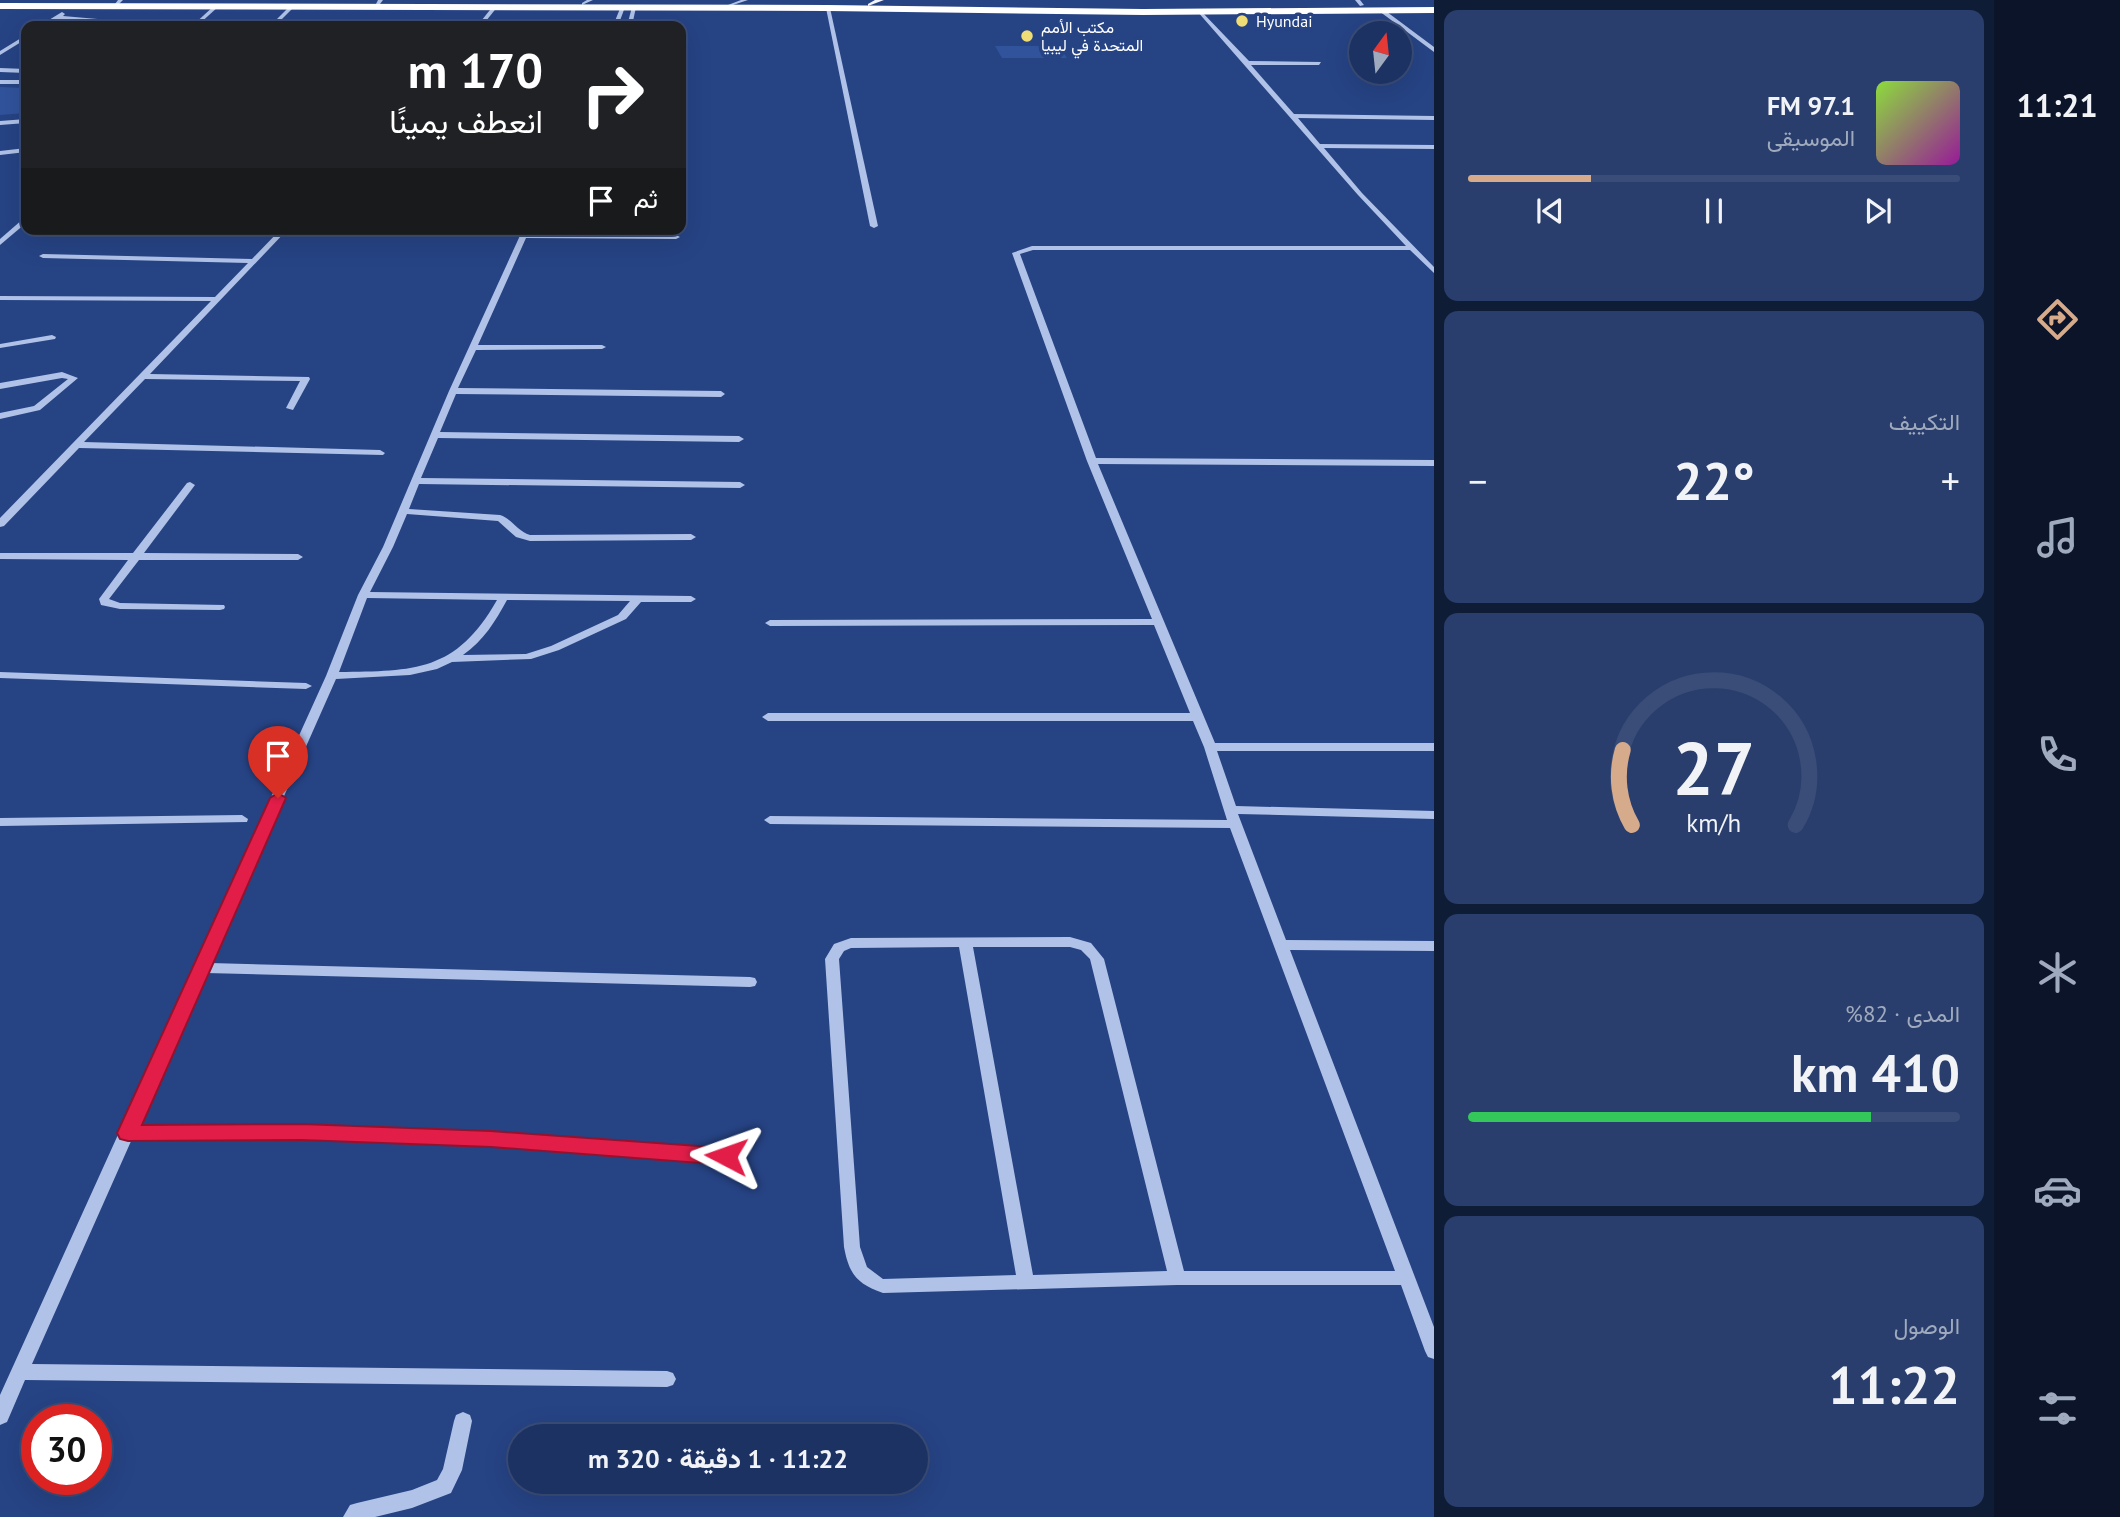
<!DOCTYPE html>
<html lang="ar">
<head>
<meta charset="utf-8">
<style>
  :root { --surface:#1c3263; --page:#293e6c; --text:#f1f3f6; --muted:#a0aabe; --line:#3a4d78; --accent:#d6ab8b }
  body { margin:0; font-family:"PT Sans",Vazirmatn,sans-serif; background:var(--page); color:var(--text); direction:rtl; height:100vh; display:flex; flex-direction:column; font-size:26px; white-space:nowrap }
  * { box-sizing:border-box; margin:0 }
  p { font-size:23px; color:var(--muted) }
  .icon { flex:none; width:38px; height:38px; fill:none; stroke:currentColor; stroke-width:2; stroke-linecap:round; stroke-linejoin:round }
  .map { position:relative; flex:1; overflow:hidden; direction:ltr }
  .side { display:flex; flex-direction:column; gap:10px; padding:10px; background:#0f1c36; width:560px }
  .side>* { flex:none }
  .top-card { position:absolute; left:21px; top:21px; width:665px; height:214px; border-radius:14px; box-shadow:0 7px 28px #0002,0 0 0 2px var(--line); direction:rtl; background:#202124; color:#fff; overflow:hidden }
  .needle { width:46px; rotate:15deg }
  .buttons { position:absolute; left:1349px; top:21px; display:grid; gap:14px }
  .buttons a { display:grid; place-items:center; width:63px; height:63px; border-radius:50%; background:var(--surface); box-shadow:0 7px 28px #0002,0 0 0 2px var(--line); font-size:35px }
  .speed { position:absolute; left:21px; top:1404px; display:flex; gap:14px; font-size:35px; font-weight:700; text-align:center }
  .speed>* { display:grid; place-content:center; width:91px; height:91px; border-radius:50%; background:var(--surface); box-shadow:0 7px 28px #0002,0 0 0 2px var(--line); line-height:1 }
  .speed .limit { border:10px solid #d22; background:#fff; color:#111 }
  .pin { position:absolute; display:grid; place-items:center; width:60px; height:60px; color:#fff; margin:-72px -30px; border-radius:50% 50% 50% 0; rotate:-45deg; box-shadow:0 0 7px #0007 }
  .pin .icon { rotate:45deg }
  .me { position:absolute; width:77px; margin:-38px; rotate:274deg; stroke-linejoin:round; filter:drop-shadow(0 0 5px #0008) }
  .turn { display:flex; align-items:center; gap:24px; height:147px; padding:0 28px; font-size:32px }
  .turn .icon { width:91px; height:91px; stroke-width:2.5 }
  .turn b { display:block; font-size:49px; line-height:60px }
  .then { display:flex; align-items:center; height:66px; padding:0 28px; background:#0003; gap:14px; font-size:26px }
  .big { font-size:52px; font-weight:800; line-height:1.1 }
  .side .widget { flex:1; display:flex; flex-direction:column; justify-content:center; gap:10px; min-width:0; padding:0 24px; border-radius:14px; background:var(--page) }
  .side .dial { align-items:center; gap:0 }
  .dial svg { height:182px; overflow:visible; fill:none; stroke:var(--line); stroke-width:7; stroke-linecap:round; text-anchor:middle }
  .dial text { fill:var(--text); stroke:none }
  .song { display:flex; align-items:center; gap:21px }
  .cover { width:84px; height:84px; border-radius:10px; background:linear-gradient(135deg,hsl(90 70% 55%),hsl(300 70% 35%)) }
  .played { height:7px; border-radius:4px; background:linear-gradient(90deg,var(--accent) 25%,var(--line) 25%) }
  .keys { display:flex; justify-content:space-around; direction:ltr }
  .heat { display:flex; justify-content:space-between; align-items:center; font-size:38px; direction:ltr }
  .charge { height:10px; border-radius:5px; background:linear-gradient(90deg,#34c759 82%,var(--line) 0) }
  .trip { position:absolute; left:508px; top:1424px; width:420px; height:70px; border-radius:35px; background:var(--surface); box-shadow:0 7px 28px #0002,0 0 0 2px var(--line); font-weight:800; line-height:70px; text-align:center; direction:rtl }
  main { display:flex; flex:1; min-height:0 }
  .menu { display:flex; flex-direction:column; width:126px; justify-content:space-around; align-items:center; background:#0b1428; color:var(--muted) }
  .menu .icon { width:49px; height:49px }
  .menu .on { color:var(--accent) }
  .menu b { font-size:32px; color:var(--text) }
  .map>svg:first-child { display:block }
  .green { fill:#31539c }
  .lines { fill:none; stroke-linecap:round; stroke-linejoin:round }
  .minor { fill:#b0c2e8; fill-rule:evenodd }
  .major { fill:#f2f5fe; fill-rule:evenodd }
  .highway { fill:#fff; fill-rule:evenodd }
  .route { fill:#e11d48; stroke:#92132f; stroke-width:2 }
  .poi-dot { fill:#f1dd75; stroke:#264384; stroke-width:2.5 }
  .labels { text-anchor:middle; stroke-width:7; stroke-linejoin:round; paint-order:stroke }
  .far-poi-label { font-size:16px; fill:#fff; stroke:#264384; text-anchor:start }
</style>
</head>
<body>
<main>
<nav class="menu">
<b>11:21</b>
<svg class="icon on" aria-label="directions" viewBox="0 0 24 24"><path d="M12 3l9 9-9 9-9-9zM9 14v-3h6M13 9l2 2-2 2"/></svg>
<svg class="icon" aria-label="music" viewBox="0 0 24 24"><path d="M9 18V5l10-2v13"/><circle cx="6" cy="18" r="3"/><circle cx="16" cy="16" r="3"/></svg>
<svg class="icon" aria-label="phone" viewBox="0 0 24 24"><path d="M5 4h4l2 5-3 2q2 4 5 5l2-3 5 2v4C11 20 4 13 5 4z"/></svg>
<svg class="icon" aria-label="climate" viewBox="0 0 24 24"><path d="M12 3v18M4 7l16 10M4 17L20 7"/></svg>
<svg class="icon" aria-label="car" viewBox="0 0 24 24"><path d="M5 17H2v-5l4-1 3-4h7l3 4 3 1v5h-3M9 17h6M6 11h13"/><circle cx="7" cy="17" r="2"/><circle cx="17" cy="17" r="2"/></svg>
<svg class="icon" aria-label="filters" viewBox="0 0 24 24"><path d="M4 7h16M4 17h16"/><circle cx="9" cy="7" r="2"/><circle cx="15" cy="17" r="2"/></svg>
</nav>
<section class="side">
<div class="widget">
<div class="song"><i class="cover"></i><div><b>97.1 FM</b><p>الموسيقى</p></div></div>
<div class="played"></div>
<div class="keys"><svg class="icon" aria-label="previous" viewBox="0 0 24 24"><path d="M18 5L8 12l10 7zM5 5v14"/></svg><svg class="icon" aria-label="pause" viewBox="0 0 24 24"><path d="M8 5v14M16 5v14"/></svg><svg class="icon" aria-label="next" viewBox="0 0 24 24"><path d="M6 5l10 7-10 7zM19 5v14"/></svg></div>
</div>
<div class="widget"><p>التكييف</p>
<div class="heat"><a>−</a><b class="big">22°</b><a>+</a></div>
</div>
<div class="widget dial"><svg viewBox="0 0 100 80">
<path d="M14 69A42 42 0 1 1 86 69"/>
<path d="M14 69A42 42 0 0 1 10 36" stroke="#d6ab8b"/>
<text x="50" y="56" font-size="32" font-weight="700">27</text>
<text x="50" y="72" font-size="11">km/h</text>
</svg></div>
<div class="widget"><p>المدى · 82%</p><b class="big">410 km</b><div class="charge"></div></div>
<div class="widget"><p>الوصول</p><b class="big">11:22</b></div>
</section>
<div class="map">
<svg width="1434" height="1517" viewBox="0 0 1434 1517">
  <rect width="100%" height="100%" fill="#264384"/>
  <g class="green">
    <path d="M995,46H1059L1067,58H1002Z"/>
    <path d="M0,87L26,88V113L0,115Z"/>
  </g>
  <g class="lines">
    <g class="minor">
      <path d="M118,0H123L119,4H115Z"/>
      <path d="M378,0H383L380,4H376Z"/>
      <path d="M587,0H593L582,5V3Z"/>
      <path d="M741,0H748L730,6L728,5Z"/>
      <path d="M1355,0H1360L1364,5L1360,6Z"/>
      <path d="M215,5L219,6L197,26H192Z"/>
      <path d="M291,5L295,6L275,26H270Z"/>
      <path d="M494,5L498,6L482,26H477Z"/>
      <path d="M621,6L625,7L618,26H613Z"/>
      <path d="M634,6L636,7L632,26H627L632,7Z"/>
      <path d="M828,7L830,8L878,226L874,228L870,226L826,8Z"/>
      <path d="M1379,9H1383L1434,47V52L1379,11Z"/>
      <path d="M1197,11H1201L1249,61L1321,62L1319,65H1251L1294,114L1434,116V120L1298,118L1320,144L1434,145V149L1324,148L1362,193L1434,267V273L1410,250H1033L1020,254L1096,458L1434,460V466L1098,464L1215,743H1434V751H1217L1236,806L1434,811V819L1238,814L1286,940L1434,941V951L1290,950L1434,1327V1359L1428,1357L1425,1351L1401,1285H1177L883,1293C857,1284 849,1274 844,1247L825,959L834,944L851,938L1070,937L1091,943L1104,959L1184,1271H1395L1230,828L770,824L764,820L770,816L1227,820L1204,747L1193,721H768L762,717L768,713H1190L1154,625L770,626L765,623L770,620L1152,619L1087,461L1012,253L1032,246H1406L1358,195ZM959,947L1016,1275L883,1279L867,1267L860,1247L839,959L844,951L851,948ZM973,947H1070L1081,950L1090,959L1167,1271L1033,1275Z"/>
      <path d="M62,12L65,14L63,16L109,20L100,26H95L101,21L58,19L45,26H39Z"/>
      <path d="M26,35V39L0,55V51Z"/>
      <path d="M0,68L26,69V73L0,72Z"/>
      <rect x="0" y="80" width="26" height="4"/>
      <path d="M26,119V123L0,125V121Z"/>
      <path d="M26,148V152L0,155V151Z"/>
      <path d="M26,218V223L0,245V239L23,219Z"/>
      <path d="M281,229H288L150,374L309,377L310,379L293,410L286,408L300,381L145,379L84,442L380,450L385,453L383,455L79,448L4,526L0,527V518L211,301L0,300V296L215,297L248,263L43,258L39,256L43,254L252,259Z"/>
      <path d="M523,229H530L528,234L676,235L680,237L676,239L526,238L478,345H602L606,347L602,349L476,350L458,388L721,391L725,394L721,397L456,394L440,432L739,436L744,439L739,442L438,438L421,478L740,482L745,485L740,488L419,484L409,509L500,515C512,519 517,531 530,535L691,534L696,537L691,540L530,541L516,537L498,521L407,514L393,547L370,592L691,596L696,599L691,602H641L626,619L559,650L531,659L452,662L437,669L410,675L336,679L210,963L750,977L755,978L757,982L755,986L750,987L206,973L138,1127L301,1126L491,1133L726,1150L732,1151L734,1156L732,1161L726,1162L491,1145L301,1138L132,1139L32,1364L667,1371L673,1373L676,1379L673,1385L667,1387L25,1380L7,1422L0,1425V1395L326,676L358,595L383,547L449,391ZM367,598L497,600C456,672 415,671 339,672ZM507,600L630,601L618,615L551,646L526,654L463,655C484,640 495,622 507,600Z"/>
      <path d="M52,335L56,337L55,339L0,348V344Z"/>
      <path d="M62,372L78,378L40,410L0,419V413L34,406L68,379L62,378L0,389V383Z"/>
      <path d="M190,482L195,485L144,553L298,554L303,557L298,560H139L109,599L120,603L224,605L225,607L224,609L220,610L120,609L101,605L99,599L128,560L0,559V553H133L187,483Z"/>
      <path d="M0,672L306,683L312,686L306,689L0,678Z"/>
      <path d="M242,815L248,819L247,822L0,826V818Z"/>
      <path d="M463,1412L470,1415L472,1421L462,1470L451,1493L412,1508L375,1517H343L350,1505L357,1503L412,1490L437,1480L443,1469L454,1421L456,1415Z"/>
    </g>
    <path class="major" d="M875,0H884L868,6V4Z"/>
    <path class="highway" d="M0,3L828,5L1143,9L1434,7V13L1143,15L828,11L0,9Z"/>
  </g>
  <path class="route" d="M278,793L286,798L142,1125L301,1124L491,1131L726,1148L734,1151L737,1156L734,1162L726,1165L491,1147L301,1140L128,1141L120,1139L117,1133L270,798Z"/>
  <g class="poi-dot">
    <circle cx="1242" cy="21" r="7"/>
    <circle cx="1027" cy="36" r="7"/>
  </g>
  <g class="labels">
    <g class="far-poi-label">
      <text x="1256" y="27">Hyundai</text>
      <text x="1041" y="33">مكتب الأمم<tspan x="1041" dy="18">المتحدة في ليبيا</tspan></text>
    </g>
  </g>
</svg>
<div class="buttons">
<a><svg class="needle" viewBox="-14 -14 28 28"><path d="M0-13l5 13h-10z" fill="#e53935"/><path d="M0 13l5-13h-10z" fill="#a0aabe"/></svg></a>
</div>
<div class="speed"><div class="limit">30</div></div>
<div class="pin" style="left:278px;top:798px;background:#d93025"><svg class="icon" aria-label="arrive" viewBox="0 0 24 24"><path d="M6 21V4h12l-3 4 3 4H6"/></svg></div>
<svg class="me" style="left:726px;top:1156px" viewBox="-20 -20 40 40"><path d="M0-17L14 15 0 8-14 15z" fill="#e11d48" stroke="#fff" stroke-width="4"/></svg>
<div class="trip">11:22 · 1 دقيقة · 320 m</div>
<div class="top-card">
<div class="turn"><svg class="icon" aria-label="right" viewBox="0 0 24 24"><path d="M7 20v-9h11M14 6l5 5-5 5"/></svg><div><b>170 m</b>انعطف يمينًا</div></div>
<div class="then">ثم<svg class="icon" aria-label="arrive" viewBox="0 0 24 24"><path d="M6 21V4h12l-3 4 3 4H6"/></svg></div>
</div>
</div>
</main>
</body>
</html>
